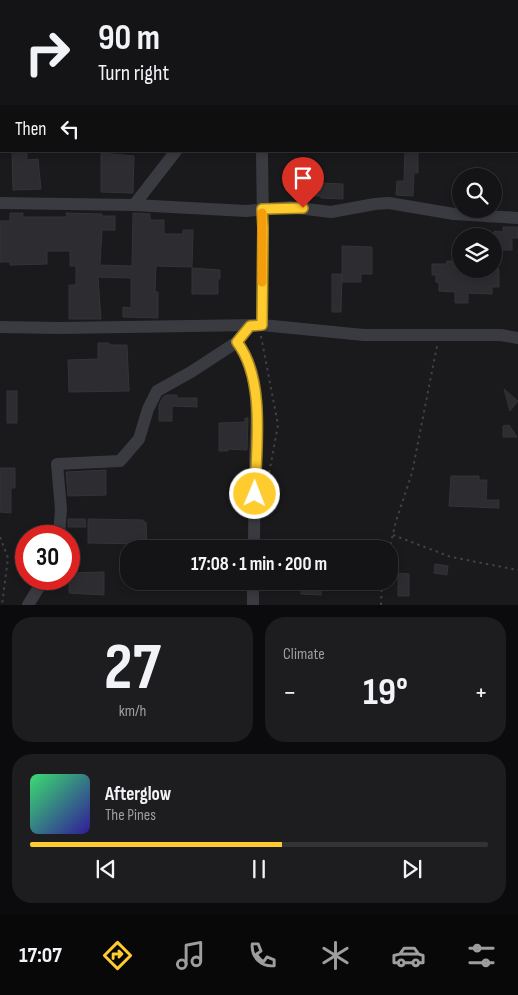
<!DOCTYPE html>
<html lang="en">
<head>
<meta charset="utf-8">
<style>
  :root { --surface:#141315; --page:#1d1c1e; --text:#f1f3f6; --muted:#9d9ea0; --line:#333234; --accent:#fecc2f }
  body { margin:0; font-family:"Sofia Sans Condensed",sans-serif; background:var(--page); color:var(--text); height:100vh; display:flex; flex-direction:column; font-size:19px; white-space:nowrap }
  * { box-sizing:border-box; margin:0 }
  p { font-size:16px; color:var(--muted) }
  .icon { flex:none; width:28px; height:28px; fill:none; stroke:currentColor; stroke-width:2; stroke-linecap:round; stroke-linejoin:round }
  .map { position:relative; height:605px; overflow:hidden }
  .details { display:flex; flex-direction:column; gap:12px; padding:12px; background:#0b0a0c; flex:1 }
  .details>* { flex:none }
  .top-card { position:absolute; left:0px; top:0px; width:519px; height:152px; box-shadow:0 2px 8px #0003,0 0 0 1px var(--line); background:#141315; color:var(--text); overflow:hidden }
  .buttons { position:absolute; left:452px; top:168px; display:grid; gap:10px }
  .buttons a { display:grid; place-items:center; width:50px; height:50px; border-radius:50%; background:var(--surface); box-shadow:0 2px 8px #0003,0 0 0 1px var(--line); font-size:25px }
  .speed { position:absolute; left:15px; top:525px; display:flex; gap:10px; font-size:25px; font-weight:700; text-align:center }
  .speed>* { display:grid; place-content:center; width:65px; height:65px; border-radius:50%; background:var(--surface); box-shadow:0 2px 8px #0003,0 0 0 1px var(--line); line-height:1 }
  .speed .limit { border:8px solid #d22; background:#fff; color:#111 }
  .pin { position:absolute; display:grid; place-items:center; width:42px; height:42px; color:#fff; margin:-51px -21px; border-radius:50% 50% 50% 0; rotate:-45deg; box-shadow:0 0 5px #0007 }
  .pin .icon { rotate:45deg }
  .me { position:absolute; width:55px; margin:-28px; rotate:1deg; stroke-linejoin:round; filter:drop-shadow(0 0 4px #0008) }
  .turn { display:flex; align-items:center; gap:18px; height:105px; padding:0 15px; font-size:22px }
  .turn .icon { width:65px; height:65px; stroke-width:2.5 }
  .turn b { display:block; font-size:35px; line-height:42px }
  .then { display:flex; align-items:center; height:48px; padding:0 15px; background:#0003; gap:10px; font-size:19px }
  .big { font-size:38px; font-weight:700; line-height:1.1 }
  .details .card { flex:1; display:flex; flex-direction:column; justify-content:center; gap:8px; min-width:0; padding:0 18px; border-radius:20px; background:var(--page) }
  .details .dial { align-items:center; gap:0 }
  .dial b { font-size:65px; line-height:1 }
  .song { display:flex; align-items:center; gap:15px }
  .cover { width:60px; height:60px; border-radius:8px; background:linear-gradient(135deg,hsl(140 70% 55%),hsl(250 70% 35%)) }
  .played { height:5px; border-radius:2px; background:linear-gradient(90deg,var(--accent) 55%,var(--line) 55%) }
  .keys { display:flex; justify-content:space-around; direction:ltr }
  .heat { display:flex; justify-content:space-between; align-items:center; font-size:28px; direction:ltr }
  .details .tiles { flex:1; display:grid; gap:12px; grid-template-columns:1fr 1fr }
  .card:last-child { grid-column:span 2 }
  .trip { position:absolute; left:120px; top:540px; width:278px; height:50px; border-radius:20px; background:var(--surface); box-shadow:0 2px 8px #0003,0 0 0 1px var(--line); font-weight:700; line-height:50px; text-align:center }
  .menu { display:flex; height:80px; justify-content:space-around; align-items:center; background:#080808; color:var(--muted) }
  .menu .icon { width:35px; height:35px }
  .menu .active { color:var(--accent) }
  .menu b { font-size:22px; color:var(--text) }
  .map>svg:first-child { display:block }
  .building { fill:#2d2c30; stroke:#343338 }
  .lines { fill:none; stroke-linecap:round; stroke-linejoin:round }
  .path { stroke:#404148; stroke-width:2; stroke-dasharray:2.5 4; stroke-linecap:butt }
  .minor { stroke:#3a3a41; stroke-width:12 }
  .route-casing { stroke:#a5851f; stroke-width:12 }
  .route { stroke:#fecc2f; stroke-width:9 }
  .slow { stroke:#f59e0b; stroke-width:9 }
</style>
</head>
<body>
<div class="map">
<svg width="518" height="605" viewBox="0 0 518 605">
  <rect width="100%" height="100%" fill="#1a191c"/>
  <g class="building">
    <path d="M12,151H27V160L38,159L41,189L13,190Z"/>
    <path d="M405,152H418V173H414L413,196L396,195L397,181H404Z"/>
    <path d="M101,153L134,156L133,193L101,192Z"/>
    <path d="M313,172L322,173V183L343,184V199L321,198V196H307L308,174H313Z"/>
    <path d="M10,213H23V217H67L66,213L102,214V216H115V230H102L100,265L132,266L133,213L150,214V220H164V234H183V230H193L192,267L156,266L155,292H158V318L123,317V307L131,308V278L98,277L101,319H69V285H76V266H70V251H47V264L10,265V262H0V221H10Z"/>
    <path d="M503,227H518V238H512V250H494V231L503,232Z"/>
    <path d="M342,246L372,247V274H361V282H342Z"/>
    <path d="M447,261H461V269H499V287H492V294L468,293V303H455V292L439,291V283L436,282V275H432V264H446Z"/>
    <path d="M192,268L220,270V279H218V294H192Z"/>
    <path d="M332,274H342L341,312H332Z"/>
    <path d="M98,343H109V345H127L129,391L69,392L68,360L98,359Z"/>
    <path d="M504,389L518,401L510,411Z"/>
    <rect x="7" y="391" width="10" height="32"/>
    <path d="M167,395H177V398H197V407L172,406V421H159V405L163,397Z"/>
    <path d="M245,418H248L247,450L228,449V451H219V423L245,422Z"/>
    <path d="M509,425L517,437H503V426Z"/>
    <path d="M0,468H15V488H11V513L0,512Z"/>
    <path d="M106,470V495L68,496L66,472Z"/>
    <path d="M451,476H479V480H487L486,500H499V508L449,506Z"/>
    <path d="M68,519H85L86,527H68Z"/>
    <path d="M88,519L143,520V522H146L147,544L88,543Z"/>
    <path d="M435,564L448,566L447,575L434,573Z"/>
    <path d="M104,572V595L69,593V573Z"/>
    <path d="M398,573L409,574V596H398Z"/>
    <path d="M302,583L321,584V595L301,594Z"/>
  </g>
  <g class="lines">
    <g class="path">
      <path d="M261,336L278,425L268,479V499"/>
      <path d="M393,535L451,557L518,570"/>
      <path d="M0,537L8,558L2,605"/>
      <path d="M389,551L396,521L412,473L437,346"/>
      <path d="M381,605L382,581"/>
    </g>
    <g class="minor">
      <path d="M265,1V0"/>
      <path d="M0,203L134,205L246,211L290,207L331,212L375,204L389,203L454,214L518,218"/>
      <path d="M134,205L176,151"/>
      <path d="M262,325L263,228L262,151"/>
      <path d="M0,327L60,328L262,325L364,335H501L518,338"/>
      <path d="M237,342C263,376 256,421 255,461C255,490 254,519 254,549"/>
      <path d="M59,536L61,509L57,464L120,461L139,439L148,409L157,391L191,372L237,342L250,325"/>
      <path d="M28,605L44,579"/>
      <path d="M253,605V581"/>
    </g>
  </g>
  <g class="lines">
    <g class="route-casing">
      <path id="route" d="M255,494C256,448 266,380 237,342L250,326L262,325L263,228L262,209L303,208"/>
    </g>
    <use href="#route" class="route"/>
    <path class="slow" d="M262,282V213"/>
  </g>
</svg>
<div class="buttons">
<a><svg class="icon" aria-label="search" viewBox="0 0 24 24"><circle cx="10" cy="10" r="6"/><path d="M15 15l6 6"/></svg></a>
<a><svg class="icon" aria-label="layers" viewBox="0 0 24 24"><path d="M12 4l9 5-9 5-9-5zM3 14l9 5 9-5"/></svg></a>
</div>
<div class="speed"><div class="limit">30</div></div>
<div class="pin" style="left:303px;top:208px;background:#d93025"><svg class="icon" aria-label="arrive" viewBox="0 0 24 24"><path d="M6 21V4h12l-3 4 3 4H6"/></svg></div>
<svg class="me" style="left:255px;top:494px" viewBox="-20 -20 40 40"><circle r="17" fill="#fecc2f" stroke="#fff" stroke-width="3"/><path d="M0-11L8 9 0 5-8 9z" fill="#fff"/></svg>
<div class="trip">17:08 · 1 min · 200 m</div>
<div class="top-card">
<div class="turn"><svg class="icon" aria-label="right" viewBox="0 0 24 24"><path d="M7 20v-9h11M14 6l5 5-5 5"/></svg><div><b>90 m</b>Turn right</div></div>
<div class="then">Then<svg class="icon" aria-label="left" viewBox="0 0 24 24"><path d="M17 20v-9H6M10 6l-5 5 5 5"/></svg></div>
</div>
</div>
<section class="details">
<div class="tiles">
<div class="card dial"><b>27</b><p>km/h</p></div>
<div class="card"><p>Climate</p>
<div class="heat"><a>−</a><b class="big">19°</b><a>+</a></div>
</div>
<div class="card">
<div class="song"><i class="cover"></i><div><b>Afterglow</b><p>The Pines</p></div></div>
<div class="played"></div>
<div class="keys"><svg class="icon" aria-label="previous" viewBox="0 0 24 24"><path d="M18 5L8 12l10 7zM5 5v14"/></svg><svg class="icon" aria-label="pause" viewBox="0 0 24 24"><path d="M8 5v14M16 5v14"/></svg><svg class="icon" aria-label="next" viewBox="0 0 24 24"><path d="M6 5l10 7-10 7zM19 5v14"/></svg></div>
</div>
</div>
</section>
<nav class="menu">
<b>17:07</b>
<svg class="icon active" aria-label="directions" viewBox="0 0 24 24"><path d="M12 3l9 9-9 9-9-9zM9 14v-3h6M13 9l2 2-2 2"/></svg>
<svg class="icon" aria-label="music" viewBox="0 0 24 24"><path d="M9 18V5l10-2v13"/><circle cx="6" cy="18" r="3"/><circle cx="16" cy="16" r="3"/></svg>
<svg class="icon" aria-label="phone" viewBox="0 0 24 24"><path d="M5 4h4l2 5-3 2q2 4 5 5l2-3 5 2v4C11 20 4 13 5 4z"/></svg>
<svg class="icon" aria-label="climate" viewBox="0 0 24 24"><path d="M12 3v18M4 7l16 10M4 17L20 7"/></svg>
<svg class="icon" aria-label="car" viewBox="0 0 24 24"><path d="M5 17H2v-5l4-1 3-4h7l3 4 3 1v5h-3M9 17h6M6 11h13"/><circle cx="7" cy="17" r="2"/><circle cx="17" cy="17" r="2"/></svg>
<svg class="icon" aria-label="filters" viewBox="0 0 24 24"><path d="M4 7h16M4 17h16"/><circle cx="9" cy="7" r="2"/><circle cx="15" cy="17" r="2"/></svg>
</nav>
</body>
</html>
